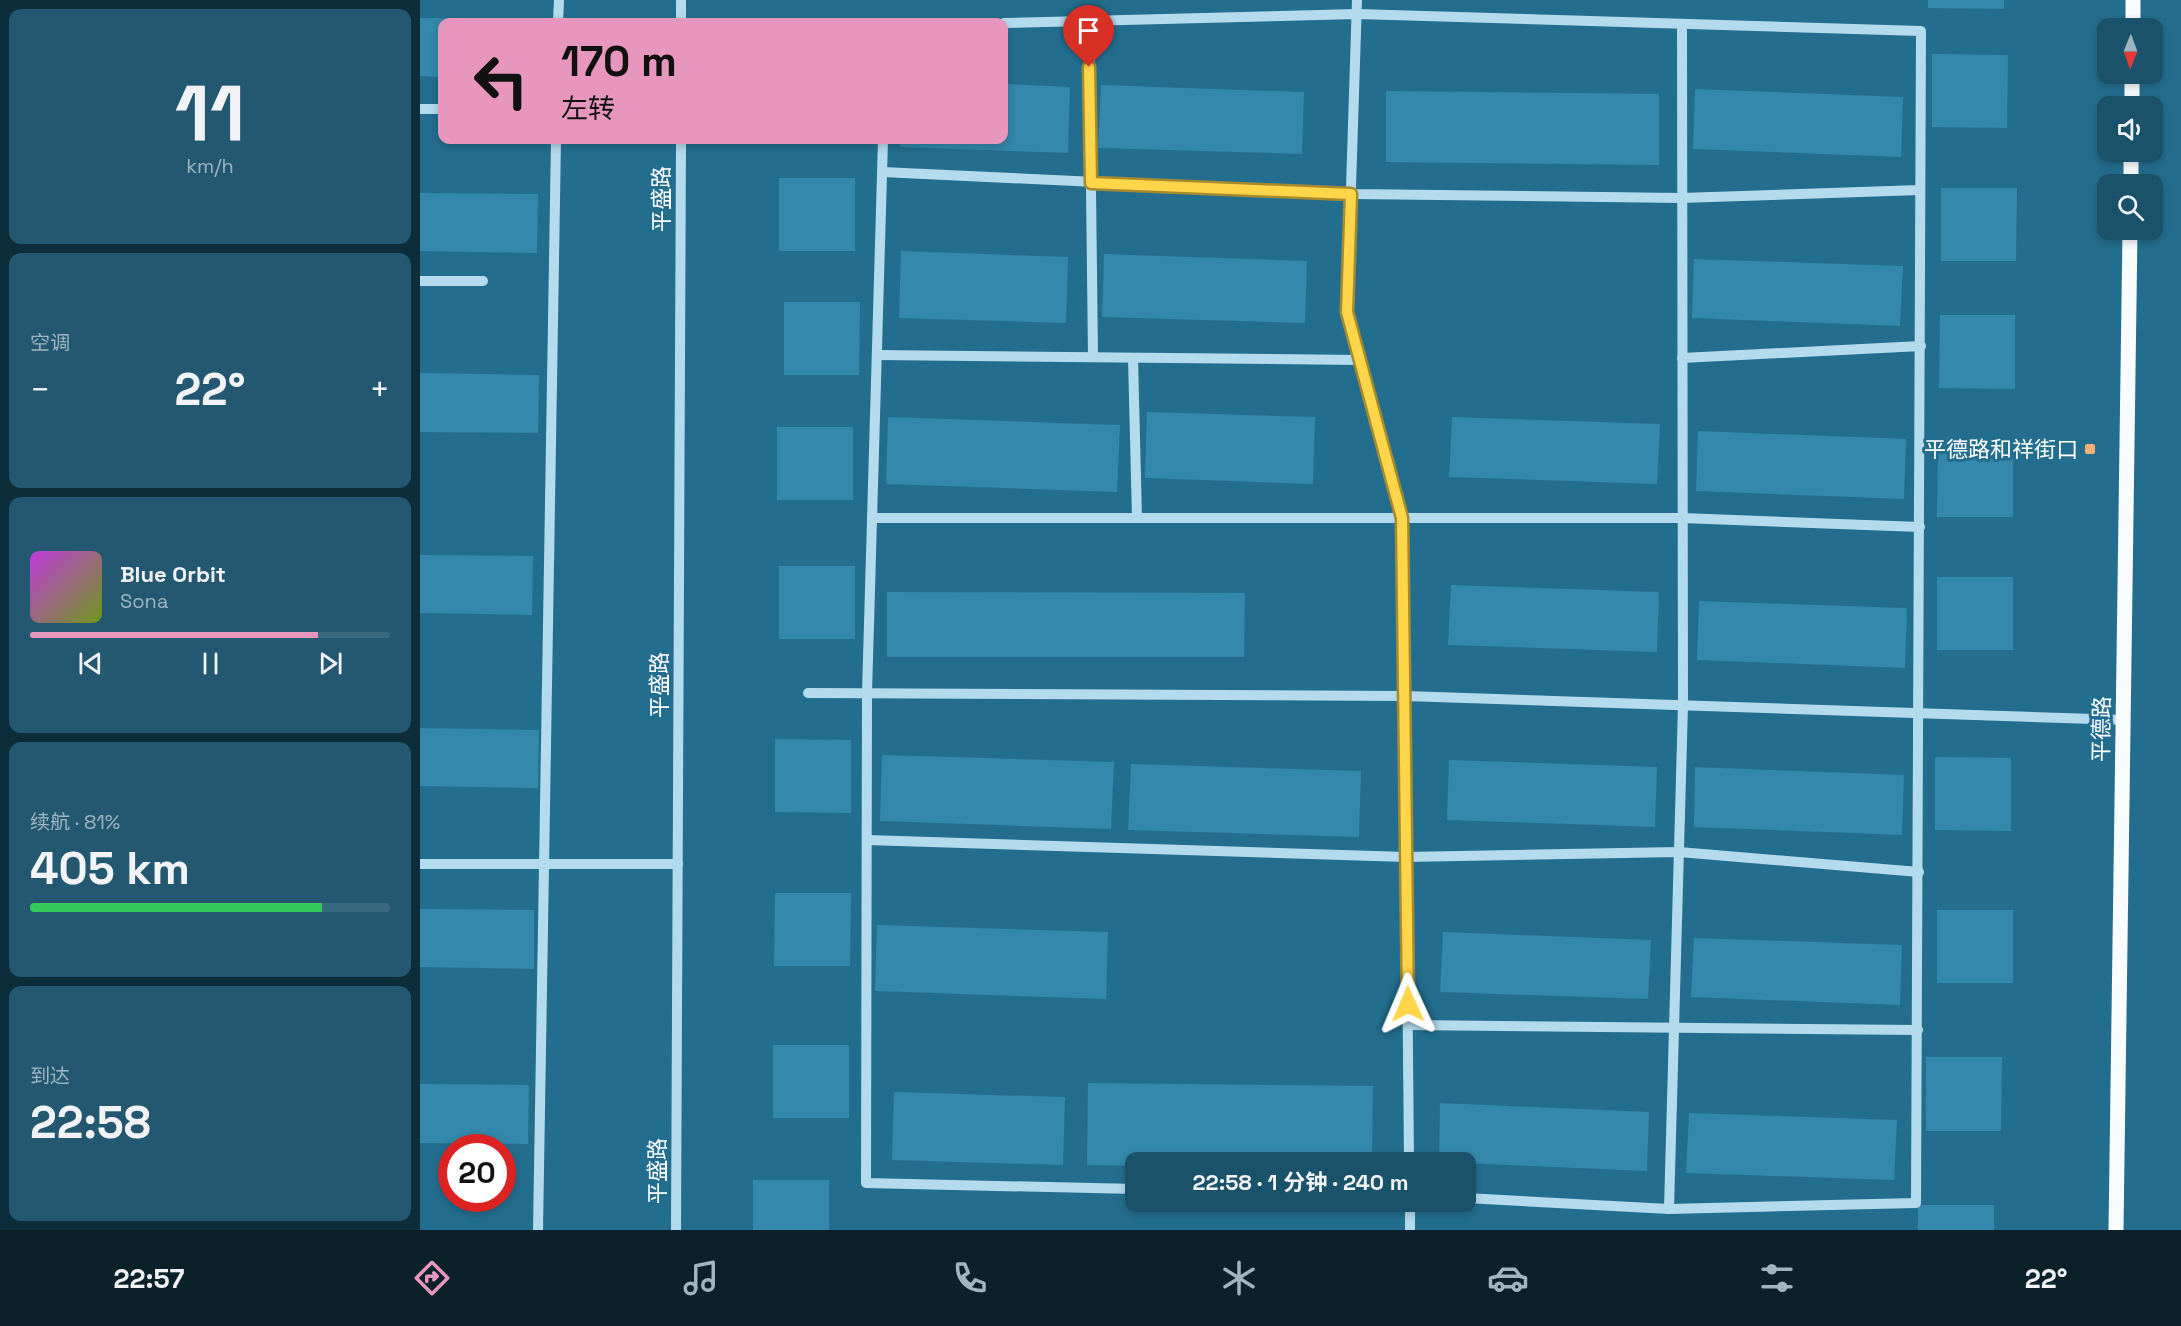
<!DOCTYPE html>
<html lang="zh">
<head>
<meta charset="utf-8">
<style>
  :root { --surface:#1a526a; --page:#235870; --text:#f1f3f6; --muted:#9fb6c1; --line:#38697e; --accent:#e797bd }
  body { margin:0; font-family:"Space Grotesk","Noto Sans SC",sans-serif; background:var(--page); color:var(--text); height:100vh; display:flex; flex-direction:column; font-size:22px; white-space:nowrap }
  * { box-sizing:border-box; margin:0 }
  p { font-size:20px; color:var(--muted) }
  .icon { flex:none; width:33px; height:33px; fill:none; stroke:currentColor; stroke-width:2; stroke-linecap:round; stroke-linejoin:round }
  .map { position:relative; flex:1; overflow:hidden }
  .details { display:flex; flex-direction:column; gap:9px; padding:9px; background:#0e2d3a; width:420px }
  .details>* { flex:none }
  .hud { position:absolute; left:18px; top:18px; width:570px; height:126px; border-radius:12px; box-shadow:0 3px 9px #0003; background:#e797bd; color:#111; overflow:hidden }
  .needle { width:39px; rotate:181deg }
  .buttons { position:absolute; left:1677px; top:18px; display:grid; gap:12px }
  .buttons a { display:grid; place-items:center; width:66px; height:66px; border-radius:12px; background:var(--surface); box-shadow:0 3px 9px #0003; font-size:30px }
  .speed { position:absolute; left:18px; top:1134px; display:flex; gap:12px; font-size:30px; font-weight:700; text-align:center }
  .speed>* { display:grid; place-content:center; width:78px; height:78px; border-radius:50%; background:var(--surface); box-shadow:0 3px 9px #0003; line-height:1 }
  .speed .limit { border:9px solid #d22; background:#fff; color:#111 }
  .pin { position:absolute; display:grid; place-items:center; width:51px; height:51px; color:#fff; margin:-62px -26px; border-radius:50% 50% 50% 0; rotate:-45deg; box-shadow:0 0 6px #0007 }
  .pin .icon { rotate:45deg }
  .me { position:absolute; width:66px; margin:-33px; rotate:359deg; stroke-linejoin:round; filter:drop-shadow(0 0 4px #0008) }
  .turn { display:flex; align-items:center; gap:21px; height:126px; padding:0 24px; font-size:27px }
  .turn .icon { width:78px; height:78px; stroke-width:2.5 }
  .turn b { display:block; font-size:42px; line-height:51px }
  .big { font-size:45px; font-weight:700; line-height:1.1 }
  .details .widget { flex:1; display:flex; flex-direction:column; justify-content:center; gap:9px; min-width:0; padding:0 21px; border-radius:12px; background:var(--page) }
  .details .dial { align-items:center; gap:0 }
  .dial b { font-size:78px; line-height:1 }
  .song { display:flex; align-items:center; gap:18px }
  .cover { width:72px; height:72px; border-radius:9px; background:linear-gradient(135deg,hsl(290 70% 55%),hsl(80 70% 35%)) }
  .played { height:6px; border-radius:3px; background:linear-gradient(90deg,var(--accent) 80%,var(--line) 80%) }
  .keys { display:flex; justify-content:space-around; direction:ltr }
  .heat { display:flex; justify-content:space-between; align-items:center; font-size:33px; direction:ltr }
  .charge { height:9px; border-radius:4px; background:linear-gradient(90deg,#34c759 81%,var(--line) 0) }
  .trip { position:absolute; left:705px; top:1152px; width:351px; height:60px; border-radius:12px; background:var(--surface); box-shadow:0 3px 9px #0003; font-weight:700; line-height:60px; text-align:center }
  .tab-bar { display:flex; height:96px; justify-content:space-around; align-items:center; background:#0a212a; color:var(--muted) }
  .tab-bar .icon { width:42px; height:42px }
  .tab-bar .current { color:var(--accent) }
  .tab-bar b { font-size:27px; color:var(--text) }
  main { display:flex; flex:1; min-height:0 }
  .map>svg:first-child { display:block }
  .building { fill:#3388ab }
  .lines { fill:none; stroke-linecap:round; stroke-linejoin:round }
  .minor { stroke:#b3dbec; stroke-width:10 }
  .major { stroke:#f8fcff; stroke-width:15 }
  .route-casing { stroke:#a68a30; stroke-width:15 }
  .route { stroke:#ffd54a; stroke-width:10 }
  .poi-dot { fill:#f7af75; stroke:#236e8e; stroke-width:2 }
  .labels { text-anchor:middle; stroke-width:6; stroke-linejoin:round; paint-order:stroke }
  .street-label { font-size:22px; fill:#fff; stroke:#236e8e }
  .poi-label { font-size:22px; fill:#fff; stroke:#236e8e; text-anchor:end }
</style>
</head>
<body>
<main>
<section class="details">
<div class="widget dial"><b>11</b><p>km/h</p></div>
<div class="widget"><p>空调</p>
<div class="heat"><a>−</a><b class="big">22°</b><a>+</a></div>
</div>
<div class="widget">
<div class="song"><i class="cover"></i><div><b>Blue Orbit</b><p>Sona</p></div></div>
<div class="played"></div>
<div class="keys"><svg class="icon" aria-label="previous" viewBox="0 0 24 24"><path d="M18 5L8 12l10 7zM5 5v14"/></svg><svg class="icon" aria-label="pause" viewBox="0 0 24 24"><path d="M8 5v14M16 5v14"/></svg><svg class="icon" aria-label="next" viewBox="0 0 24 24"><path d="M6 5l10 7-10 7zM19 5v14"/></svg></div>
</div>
<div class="widget"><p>续航 · 81%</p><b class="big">405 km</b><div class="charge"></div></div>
<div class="widget"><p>到达</p><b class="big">22:58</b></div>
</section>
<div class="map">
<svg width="1761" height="1230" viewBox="0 0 1761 1230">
  <rect width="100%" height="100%" fill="#236e8e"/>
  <g class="building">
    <path d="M1508,0H1584V9L1508,8Z"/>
    <path d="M0,18L122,19V22H22V77L0,76Z"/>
    <path d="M1512,54L1588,55L1587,128L1512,127Z"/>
    <path d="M584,84L650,87L648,153L480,147V140H584Z"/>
    <path d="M681,85L884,92L882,154L678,148Z"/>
    <path d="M1275,89L1483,97L1481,157L1273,149Z"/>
    <path d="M966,91L1239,94V165L966,162Z"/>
    <rect x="359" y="178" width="76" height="73"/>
    <path d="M1521,188H1597L1596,261H1521Z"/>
    <path d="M0,193L118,194L117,253L0,251Z"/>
    <path d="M481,251L648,257L646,323L479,318Z"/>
    <path d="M684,254L887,261L885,323L682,317Z"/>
    <path d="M1274,259L1483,266L1480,326L1272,318Z"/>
    <path d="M364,302H440L439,375H364Z"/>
    <path d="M1520,315H1595V389L1519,388Z"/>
    <path d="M0,373L119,375L118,433L0,432Z"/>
    <path d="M727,412L895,417L893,484L725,478Z"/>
    <path d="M468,417L700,425L697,492L466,484Z"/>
    <path d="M1032,417L1240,424L1237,484L1029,477Z"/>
    <rect x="357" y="427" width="76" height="73"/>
    <path d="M1278,431L1486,439L1484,499L1276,491Z"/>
    <path d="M1518,444H1593V517H1517Z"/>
    <path d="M0,555L113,556L112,615L0,613Z"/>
    <rect x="359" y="566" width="76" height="73"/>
    <rect x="1517" y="577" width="76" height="73"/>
    <path d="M1031,585L1239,592L1237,652L1028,645Z"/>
    <path d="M467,592L825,593L824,657H467Z"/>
    <path d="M1279,601L1487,608L1485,668L1277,660Z"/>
    <path d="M0,728L119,730L118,788L0,786Z"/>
    <path d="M355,739L431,740V813L355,812Z"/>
    <path d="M462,755L694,762L691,829L460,821Z"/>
    <path d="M1515,757L1591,758V831L1515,830Z"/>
    <path d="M1029,760L1237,767L1235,827L1027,820Z"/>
    <path d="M711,764L941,771L939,837L708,830Z"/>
    <path d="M1275,767L1484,775L1482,835L1274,827Z"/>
    <path d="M355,893H431L430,966H354Z"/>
    <path d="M0,909L114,910V969L0,967Z"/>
    <rect x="1517" y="910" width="76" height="73"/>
    <path d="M457,925L688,932L686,999L455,991Z"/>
    <path d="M1023,932L1231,940L1228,999L1020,992Z"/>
    <path d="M1274,938L1482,945L1480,1005L1271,997Z"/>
    <rect x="353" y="1045" width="76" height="73"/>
    <path d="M1506,1057H1582L1581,1131H1506Z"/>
    <path d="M668,1083L953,1086L952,1162H716V1166L667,1165Z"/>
    <path d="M0,1084L109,1085L108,1144L0,1143Z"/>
    <path d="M474,1092L645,1097L643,1165L472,1160Z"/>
    <path d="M1020,1103L1229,1112L1227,1171L1019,1162Z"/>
    <path d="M1269,1113L1477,1120L1474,1180L1266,1173Z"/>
    <rect x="333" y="1180" width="76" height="50"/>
    <rect x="1498" y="1205" width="76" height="25"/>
  </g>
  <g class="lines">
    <g class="minor">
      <path d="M937,0L927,312L983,518L989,1162"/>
      <path d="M669,21L673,357"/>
      <path d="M138,22L139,0"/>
      <path d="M261,22V0"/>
      <path d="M584,23L937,14L1501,31L1496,1203L1249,1209L1046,1198"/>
      <path d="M0,109H22"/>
      <path d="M463,140L447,693L446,1183L716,1189"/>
      <path d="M462,172L931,194L1261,198L1500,190"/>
      <path d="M0,281H63"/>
      <path d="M457,355L941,360"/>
      <path d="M713,358L717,518"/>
      <path d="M1262,358L1501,346"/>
      <path d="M452,518H1262L1500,527"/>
      <path d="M388,693L985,696L1704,720"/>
      <path d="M447,840L986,857L1259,852L1499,872"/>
      <path d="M0,864H258"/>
      <path d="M988,1025L1498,1030"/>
      <path d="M990,1202V1230"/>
      <path d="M1249,1209L1263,705L1262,24"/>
      <path d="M118,1230L136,140"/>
      <path d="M256,1230L261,140"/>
    </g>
    <g class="major">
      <path d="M1713,28V0"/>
      <path d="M1712,106V74"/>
      <path d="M1711,184V152"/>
      <path d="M1696,1230L1710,230"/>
    </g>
  </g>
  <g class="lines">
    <g class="route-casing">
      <path id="route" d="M669,67L671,183L931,194L927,312L982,518L988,1004"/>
    </g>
    <use href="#route" class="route"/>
  </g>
  <rect class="poi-dot" x="1664" y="443" width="12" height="12" rx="3"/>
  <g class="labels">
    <g class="street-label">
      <text transform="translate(241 199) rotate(-90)" y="8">平盛路</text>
      <text transform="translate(239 685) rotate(-90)" y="8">平盛路</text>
      <text transform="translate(1681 729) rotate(-89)" y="8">平德路</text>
      <text transform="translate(237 1171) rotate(-90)" y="8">平盛路</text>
    </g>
    <g class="poi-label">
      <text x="1658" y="457">平德路和祥街口</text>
    </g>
  </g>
</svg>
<div class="buttons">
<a><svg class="needle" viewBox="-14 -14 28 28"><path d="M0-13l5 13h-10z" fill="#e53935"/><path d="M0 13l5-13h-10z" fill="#9fb6c1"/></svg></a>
<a><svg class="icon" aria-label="sound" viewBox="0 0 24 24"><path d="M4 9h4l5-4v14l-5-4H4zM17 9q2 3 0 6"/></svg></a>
<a><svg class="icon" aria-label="search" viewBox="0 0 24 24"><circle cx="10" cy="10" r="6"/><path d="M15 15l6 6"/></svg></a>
</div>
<div class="speed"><div class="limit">20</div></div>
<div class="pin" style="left:669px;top:67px;background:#d93025"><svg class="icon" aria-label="arrive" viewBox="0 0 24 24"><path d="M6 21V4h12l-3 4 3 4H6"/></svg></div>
<svg class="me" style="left:988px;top:1004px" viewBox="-20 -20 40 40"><path d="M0-17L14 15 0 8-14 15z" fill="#ffd54a" stroke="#fff" stroke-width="4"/></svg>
<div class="trip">22:58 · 1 分钟 · 240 m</div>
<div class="hud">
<div class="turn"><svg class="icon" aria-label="left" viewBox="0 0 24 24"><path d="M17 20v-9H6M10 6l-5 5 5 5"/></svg><div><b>170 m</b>左转</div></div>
</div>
</div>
</main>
<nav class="tab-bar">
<b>22:57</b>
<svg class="icon current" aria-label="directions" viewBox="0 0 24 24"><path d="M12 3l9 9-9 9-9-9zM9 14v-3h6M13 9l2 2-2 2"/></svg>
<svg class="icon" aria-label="music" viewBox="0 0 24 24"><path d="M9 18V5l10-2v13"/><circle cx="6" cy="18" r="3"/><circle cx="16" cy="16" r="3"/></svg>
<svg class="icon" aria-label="phone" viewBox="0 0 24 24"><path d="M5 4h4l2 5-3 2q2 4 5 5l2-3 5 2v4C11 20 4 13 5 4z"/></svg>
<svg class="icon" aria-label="climate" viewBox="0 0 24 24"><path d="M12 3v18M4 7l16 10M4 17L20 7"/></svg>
<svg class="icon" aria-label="car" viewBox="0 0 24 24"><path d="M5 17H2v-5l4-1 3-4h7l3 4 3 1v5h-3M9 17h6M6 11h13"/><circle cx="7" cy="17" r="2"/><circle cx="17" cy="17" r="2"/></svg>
<svg class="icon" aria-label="filters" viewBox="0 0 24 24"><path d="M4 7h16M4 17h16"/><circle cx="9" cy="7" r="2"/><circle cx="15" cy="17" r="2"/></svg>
<b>22°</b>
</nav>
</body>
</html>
